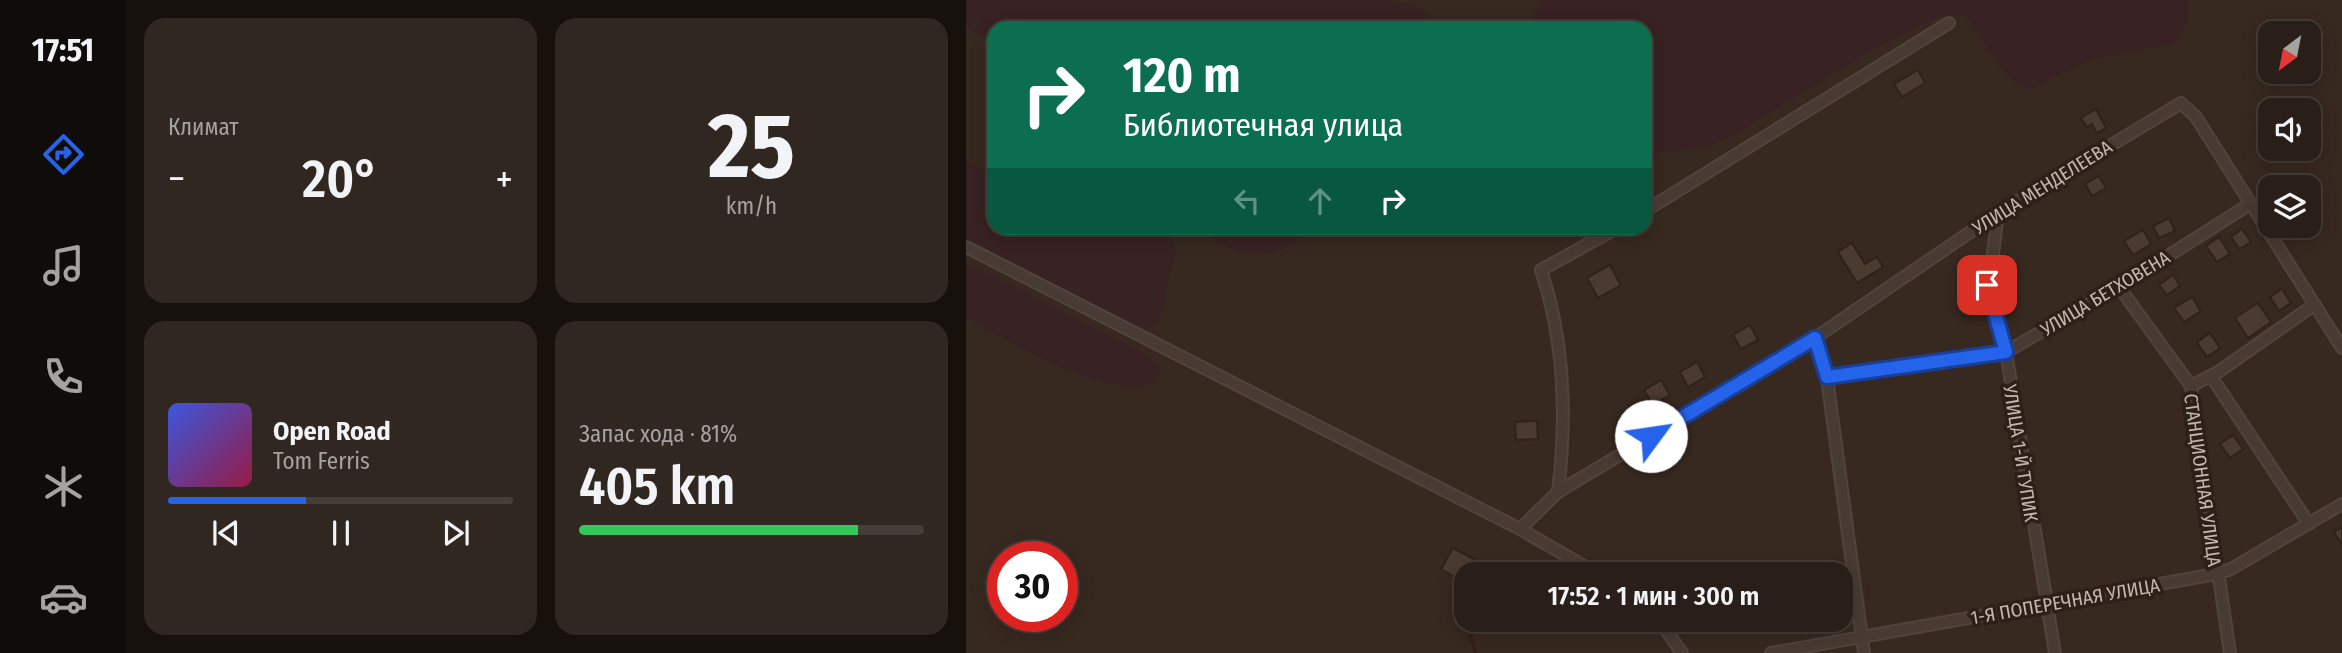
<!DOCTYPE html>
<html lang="ru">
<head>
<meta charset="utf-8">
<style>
  :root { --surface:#291f18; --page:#312721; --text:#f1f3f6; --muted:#a5a2a2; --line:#453d37; --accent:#2563eb }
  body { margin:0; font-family:"Fira Sans Condensed",sans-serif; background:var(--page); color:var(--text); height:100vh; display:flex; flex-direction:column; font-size:26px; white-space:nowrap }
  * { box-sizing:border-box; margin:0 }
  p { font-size:23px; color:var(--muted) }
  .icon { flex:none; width:38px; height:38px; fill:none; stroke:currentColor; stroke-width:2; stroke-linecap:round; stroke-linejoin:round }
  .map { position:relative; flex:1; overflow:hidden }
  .sheet { display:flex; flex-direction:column; gap:18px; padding:18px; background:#17110d; width:840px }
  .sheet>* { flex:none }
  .top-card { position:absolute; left:21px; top:21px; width:665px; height:214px; border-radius:21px; box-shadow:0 4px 18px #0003,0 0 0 2px var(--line); background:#0b6e4f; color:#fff; overflow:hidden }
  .needle { width:46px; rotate:212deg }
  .buttons { position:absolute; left:1292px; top:21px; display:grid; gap:14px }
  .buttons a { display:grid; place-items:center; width:63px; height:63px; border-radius:14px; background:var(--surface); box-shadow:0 4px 18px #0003,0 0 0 2px var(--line); font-size:35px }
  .speed { position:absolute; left:21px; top:541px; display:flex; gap:14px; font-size:35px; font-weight:700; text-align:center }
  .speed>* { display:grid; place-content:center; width:91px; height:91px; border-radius:50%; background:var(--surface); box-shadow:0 4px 18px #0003,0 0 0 2px var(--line); line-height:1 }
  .speed .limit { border:10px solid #d22; background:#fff; color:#111 }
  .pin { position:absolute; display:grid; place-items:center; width:60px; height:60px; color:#fff; margin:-30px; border-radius:14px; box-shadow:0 4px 10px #0006 }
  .me { position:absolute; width:77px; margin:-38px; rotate:59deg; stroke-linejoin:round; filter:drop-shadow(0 0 5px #0008) }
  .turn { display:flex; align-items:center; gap:24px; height:147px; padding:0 21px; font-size:32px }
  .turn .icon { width:91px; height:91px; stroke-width:2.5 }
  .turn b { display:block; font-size:49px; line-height:60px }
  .lanes { display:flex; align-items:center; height:66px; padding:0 21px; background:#0003; justify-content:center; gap:35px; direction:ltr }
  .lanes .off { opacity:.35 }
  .big { font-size:52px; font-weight:600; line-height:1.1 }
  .sheet .card { flex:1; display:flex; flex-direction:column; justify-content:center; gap:10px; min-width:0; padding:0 24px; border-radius:21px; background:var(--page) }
  .sheet .dial { align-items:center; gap:0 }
  .dial b { font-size:91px; line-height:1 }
  .song { display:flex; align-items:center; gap:21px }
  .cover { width:84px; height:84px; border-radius:10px; background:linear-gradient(135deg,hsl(230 70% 55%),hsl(340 70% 35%)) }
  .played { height:7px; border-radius:4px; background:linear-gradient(90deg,var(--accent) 40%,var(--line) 40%) }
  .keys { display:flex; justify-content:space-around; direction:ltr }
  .heat { display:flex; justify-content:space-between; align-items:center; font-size:38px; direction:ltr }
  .charge { height:10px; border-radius:5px; background:linear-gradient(90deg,#34c759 81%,var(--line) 0) }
  .sheet .tiles { flex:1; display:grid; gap:18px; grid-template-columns:repeat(2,1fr) }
  .trip { position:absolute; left:488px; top:562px; width:399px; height:70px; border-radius:21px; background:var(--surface); box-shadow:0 4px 18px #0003,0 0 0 2px var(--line); font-weight:600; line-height:70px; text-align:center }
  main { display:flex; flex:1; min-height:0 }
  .menu { display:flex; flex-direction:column; width:126px; justify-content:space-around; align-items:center; background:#100c0a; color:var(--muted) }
  .menu .icon { width:49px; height:49px }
  .menu .current { color:var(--accent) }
  .menu b { font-size:32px; color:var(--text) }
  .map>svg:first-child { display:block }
  .green { fill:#382223 }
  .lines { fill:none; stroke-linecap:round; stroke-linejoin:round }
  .stream { stroke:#342114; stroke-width:3.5 }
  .building { fill:#4b3a2f; stroke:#2e221b; stroke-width:2 }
  .minor-casing { stroke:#51443d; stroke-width:14 }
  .minor { stroke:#483b33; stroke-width:10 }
  .route-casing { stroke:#184099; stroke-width:18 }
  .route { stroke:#2563eb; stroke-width:12 }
  .labels { text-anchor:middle; stroke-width:7; stroke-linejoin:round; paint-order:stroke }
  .street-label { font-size:19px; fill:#c5b7ad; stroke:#2c2019 }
</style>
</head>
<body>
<main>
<nav class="menu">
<b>17:51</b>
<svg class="icon current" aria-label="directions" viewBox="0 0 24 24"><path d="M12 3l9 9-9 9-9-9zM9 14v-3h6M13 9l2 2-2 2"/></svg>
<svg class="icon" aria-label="music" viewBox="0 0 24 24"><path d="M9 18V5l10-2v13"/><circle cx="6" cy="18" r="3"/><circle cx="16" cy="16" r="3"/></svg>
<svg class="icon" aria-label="phone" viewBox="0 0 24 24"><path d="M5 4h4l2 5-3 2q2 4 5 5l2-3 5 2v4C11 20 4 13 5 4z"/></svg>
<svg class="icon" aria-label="climate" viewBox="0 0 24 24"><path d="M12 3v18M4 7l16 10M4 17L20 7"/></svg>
<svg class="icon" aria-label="car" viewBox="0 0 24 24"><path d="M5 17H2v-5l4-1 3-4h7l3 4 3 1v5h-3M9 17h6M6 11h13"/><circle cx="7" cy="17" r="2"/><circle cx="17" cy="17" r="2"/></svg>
</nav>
<section class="sheet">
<div class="tiles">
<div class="card"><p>Климат</p>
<div class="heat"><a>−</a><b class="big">20°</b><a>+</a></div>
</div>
<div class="card dial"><b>25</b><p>km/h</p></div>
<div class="card">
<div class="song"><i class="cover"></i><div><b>Open Road</b><p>Tom Ferris</p></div></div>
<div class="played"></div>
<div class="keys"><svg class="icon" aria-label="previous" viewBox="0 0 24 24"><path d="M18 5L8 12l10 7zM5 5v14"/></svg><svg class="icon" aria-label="pause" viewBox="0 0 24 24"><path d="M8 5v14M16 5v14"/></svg><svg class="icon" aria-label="next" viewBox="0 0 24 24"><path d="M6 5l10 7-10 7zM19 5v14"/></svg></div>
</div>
<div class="card"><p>Запас хода · 81%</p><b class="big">405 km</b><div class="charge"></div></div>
</div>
</section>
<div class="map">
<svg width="1376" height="653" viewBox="0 0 1376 653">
  <rect width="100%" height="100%" fill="#372920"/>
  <g class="green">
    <path d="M0,0H417L452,6L462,13L463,28H28V41L0,27Z"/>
    <path d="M576,0H1222C1223,18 1221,30 1208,44L1126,59L1062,90C1032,78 1020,38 998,15L969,18L904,51L768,135L739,147L682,154H679V28H564L568,12Z"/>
    <path d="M0,159L28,177V228H135L145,232L199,228C217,243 206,262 202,281C198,297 199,310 190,325L181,329L171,326L0,238Z"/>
    <path d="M232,228H350C304,264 277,262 232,228Z"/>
    <path d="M0,263L176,352L194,368L190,381C147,406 42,339 0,318Z"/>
  </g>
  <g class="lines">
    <path class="stream" d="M504,635L510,653"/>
  </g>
  <g class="building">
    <path d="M952,70L959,83L936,97L928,84Z"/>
    <path d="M1130,109L1140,128L1131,133L1126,124L1121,127L1115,118Z"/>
    <path d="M1133,176L1140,188L1126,196L1119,184Z"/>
    <path d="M1203,218L1209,231L1193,238L1187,226Z"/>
    <path d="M1276,229L1285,242L1273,249L1265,237Z"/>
    <path d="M1177,230L1185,244L1167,255L1158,241Z"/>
    <path d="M1253,237L1264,254L1251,262L1240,246Z"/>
    <path d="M886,243L899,264L911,257L917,267L891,283L872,252Z"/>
    <path d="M644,265L655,285L632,298L621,278Z"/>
    <path d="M1207,275L1214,286L1201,295L1193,285Z"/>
    <path d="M1316,289L1325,303L1313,311L1304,297Z"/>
    <path d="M1226,297L1235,311L1218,322L1208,308Z"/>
    <path d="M1292,303L1305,322L1282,338L1269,318Z"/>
    <path d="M784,325L792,340L775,349L767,335Z"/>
    <path d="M1244,333L1254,348L1241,357L1231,342Z"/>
    <path d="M731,362L739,377L722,387L714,372Z"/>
    <path d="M695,380L704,395L687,405L678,390Z"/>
    <path d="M571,421L572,439L550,440L549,422Z"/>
    <path d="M1267,435L1277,449L1264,458L1254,444Z"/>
    <path d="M1376,527V545L1368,532Z"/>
    <path d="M487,548L508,559L496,581L475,569Z"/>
    <path d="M523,566L538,574H519Z"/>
  </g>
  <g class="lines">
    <g class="minor-casing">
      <g id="minor">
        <path d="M679,211L983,23"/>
        <path d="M1032,213L1022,294L1040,352L1089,653"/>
        <path d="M0,247L554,529L632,574"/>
        <path d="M1153,287L1225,386L1264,653"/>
        <path d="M849,338L861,378L898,653"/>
        <path d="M1245,376L1343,524"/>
        <path d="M861,378L1040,352L1153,287L1284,204"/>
        <path d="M1225,386L1252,372L1348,305"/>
        <path d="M592,492C601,417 599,342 575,270L651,228"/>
        <path d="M554,529L592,492L849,338L1032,213L1215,103L1230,117L1376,348"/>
        <path d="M693,620L716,653"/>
        <path d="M805,653L1250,574L1265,569L1376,504"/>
      </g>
    </g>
    <use href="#minor" class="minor"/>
  </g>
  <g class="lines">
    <g class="route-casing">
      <path id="route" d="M685,436L849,338L861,377L1040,352L1021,285"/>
    </g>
    <use href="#route" class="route"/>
  </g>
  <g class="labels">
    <g class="street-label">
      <text transform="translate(1076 187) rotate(-32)" y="7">УЛИЦА МЕНДЕЛЕЕВА</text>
      <text transform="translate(1139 293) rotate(-31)" y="7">УЛИЦА БЕТХОВЕНА</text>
      <text transform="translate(1055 453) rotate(81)" y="7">УЛИЦА 1-Й ТУПИК</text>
      <text transform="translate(1237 480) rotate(82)" y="7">СТАНЦИОННАЯ УЛИЦА</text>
      <text transform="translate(1099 601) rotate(-10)" y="7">1-Я ПОПЕРЕЧНАЯ УЛИЦА</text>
    </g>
  </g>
</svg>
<div class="buttons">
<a><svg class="needle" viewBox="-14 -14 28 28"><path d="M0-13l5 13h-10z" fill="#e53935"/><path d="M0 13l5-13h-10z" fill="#a5a2a2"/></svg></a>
<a><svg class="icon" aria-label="sound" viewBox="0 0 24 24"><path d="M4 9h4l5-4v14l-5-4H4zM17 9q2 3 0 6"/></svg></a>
<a><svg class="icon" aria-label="layers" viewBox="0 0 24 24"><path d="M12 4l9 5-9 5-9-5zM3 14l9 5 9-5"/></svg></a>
</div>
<div class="speed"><div class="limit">30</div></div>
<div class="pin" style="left:1021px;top:285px;background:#d93025"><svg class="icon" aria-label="arrive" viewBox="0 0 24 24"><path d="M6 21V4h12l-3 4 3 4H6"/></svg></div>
<svg class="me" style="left:685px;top:436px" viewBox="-20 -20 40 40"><circle r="19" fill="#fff"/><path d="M0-13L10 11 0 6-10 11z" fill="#2563eb"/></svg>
<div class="trip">17:52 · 1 мин · 300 m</div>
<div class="top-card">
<div class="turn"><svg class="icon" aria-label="right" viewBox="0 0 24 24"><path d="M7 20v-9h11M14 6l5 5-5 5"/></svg><div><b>120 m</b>Библиотечная улица</div></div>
<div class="lanes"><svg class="icon off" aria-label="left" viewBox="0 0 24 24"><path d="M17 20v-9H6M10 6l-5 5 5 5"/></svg><svg class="icon off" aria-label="ahead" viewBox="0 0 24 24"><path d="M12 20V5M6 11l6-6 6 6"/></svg><svg class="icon" aria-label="right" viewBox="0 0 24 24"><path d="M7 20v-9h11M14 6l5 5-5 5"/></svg></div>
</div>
</div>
</main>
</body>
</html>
